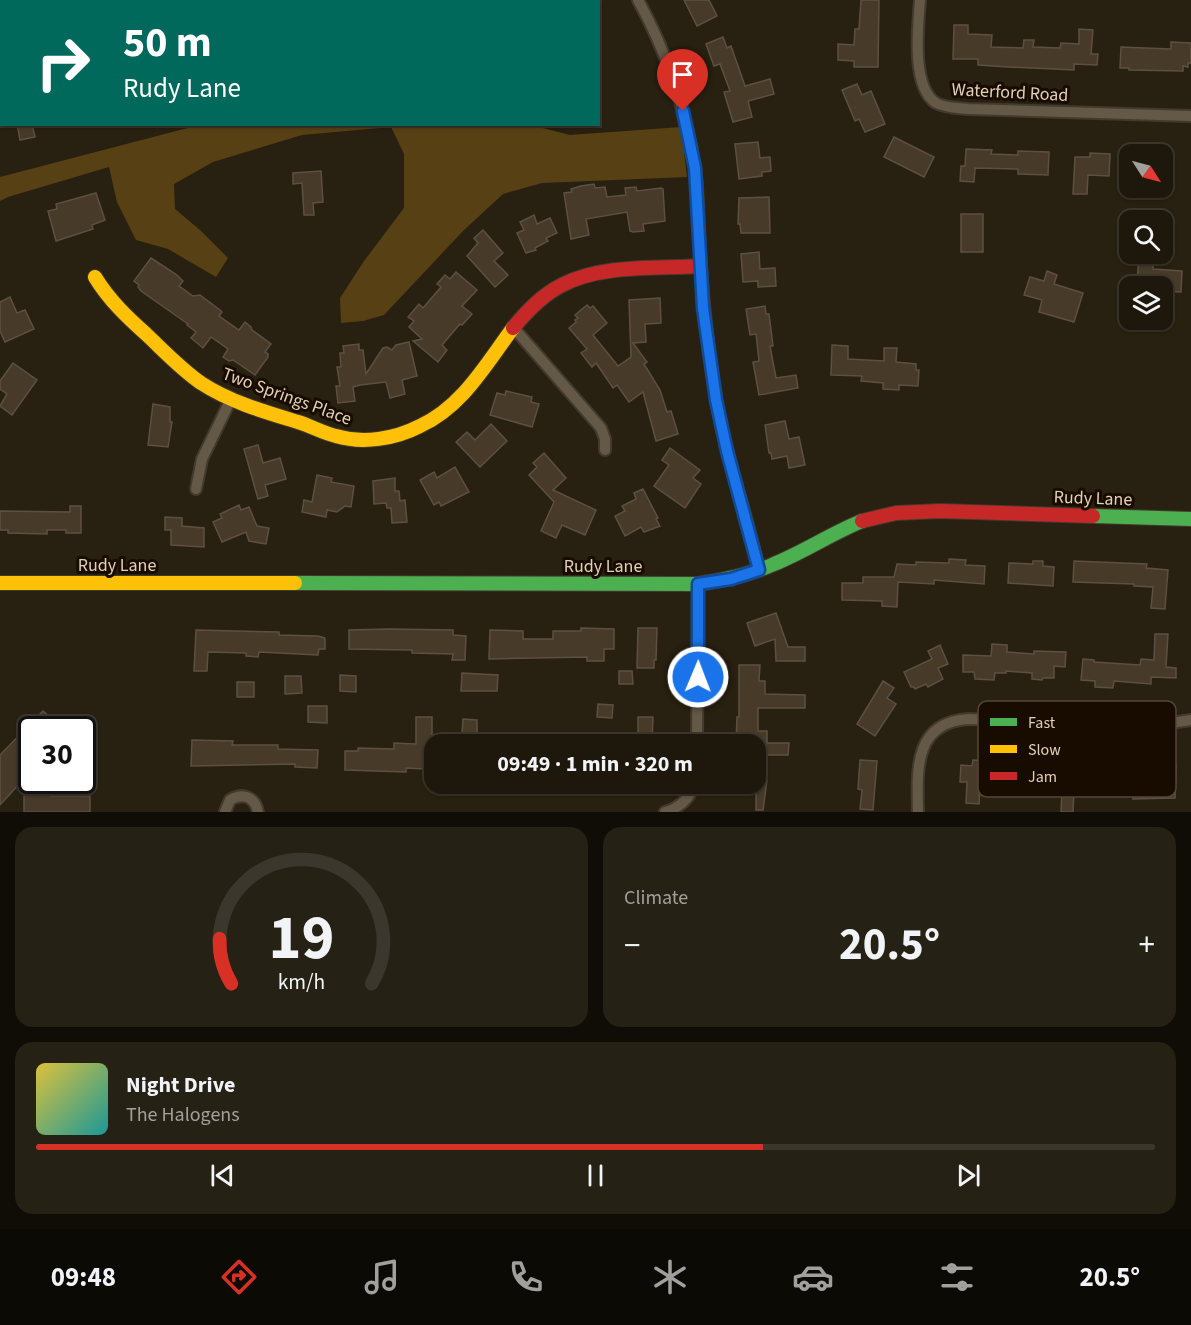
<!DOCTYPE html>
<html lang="en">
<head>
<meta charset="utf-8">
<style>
  :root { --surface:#1e180c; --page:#262115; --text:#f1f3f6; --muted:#a1a09d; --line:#3c372d; --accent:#d93025 }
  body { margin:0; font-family:"Source Sans 3",sans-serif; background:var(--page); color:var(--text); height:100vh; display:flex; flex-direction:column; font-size:22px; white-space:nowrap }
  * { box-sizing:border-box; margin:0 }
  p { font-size:20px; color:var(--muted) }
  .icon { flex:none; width:33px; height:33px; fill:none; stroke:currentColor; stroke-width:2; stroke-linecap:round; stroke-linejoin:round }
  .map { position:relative; height:812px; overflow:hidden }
  .panel { display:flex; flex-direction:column; gap:15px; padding:15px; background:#100d07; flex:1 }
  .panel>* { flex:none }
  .guide { position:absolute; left:0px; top:0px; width:600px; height:126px; box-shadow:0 2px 4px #0004,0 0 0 2px var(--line); background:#00695c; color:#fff; overflow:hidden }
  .needle { width:39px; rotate:126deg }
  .fabs { position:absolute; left:1119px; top:144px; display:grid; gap:12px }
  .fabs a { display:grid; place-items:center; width:54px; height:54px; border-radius:12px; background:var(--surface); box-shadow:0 2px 4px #0004,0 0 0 2px var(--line); font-size:30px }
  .speed { position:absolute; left:18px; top:716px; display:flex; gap:12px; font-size:30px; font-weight:700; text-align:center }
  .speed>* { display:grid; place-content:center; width:78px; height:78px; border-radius:50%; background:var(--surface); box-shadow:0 2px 4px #0004,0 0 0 2px var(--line); line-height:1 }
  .speed .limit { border:3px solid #111; border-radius:9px; background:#fff; color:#111 }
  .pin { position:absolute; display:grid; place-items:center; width:51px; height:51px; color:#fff; margin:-62px -26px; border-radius:50% 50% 50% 0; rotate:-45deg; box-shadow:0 0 6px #0007 }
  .pin .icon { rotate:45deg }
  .me { position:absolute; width:66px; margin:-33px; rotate:1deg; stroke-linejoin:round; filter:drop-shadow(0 0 4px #0008) }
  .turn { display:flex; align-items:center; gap:21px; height:126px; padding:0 24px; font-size:27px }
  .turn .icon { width:78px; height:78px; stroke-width:2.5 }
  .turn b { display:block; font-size:42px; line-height:51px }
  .big { font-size:45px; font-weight:700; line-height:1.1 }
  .panel .tile { flex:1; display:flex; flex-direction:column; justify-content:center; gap:9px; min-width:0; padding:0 21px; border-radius:18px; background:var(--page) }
  .panel .dial { align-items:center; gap:0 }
  .dial svg { height:156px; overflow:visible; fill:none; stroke:var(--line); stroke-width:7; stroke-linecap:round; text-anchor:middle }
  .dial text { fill:var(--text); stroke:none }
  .song { display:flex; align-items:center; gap:18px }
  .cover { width:72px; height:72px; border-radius:9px; background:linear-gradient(135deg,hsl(50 70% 55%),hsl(180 70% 35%)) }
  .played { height:6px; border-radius:3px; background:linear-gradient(90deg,var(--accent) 65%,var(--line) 65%) }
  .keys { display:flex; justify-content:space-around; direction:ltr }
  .heat { display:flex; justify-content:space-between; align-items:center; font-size:33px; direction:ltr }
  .panel .tiles { flex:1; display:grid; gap:15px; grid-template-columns:1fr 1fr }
  .tile:last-child { grid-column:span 2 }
  .trip { position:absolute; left:424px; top:734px; width:342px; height:60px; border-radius:18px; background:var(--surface); box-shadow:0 2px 4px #0004,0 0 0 2px var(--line); font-weight:700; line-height:60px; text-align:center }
  .menu { display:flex; height:96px; justify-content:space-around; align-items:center; background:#0c0a05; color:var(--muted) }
  .menu .icon { width:42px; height:42px }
  .menu .on { color:var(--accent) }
  .menu b { font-size:27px; color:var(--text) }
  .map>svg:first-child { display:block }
  .green { fill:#584015 }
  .building { fill:#473a28; stroke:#5d5042; stroke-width:1.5 }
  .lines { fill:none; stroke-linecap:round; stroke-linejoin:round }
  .street-casing { stroke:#433a2e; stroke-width:14 }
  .fast-casing { stroke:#433a2e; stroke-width:16 }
  .slow-casing { stroke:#433a2e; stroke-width:16 }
  .jam-casing { stroke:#433a2e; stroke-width:16 }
  .street { stroke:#645846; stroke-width:10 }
  .fast { stroke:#4caf50; stroke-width:14 }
  .slow { stroke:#ffc107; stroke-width:14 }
  .jam { stroke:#c62828; stroke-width:14 }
  .route-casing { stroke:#114b97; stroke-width:15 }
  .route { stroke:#1a73e8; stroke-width:10 }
  .labels { text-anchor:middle; stroke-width:6; stroke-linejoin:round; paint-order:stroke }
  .street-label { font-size:18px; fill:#e2d0b6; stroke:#180c00 }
  .key { fill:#180c00; stroke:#554737; stroke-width:1.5 }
  .key-label { font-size:16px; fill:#e2d0b6 }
</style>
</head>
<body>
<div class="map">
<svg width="1191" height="812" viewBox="0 0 1191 812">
  <rect width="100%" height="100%" fill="#282010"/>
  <path class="green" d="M199,125L527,124L570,135L681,127L687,177L542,183L503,194L463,231L384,315L363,321L341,323L340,298L364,261L404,208V154L391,127L302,135L213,162L174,184L175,209L200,230L228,258L216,277L168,249L136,240L117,202L109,167L8,197L0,201V177Z"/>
  <g class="building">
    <path d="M684,0H709L717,16L697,26Z"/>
    <path d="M861,0H879L878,67H854V61L838,60V44L854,45L855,29H859Z"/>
    <path d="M954,25H968V34L992,35L991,47L1023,48L1024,40H1034L1033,47L1060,48L1061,43L1079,44V29L1093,30L1091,54H1098L1097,65L1074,64V70L1008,67L978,65V59H953Z"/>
    <path d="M723,37L727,48L731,46L745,86L770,79L774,94L748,101L752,117L733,122L724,92L730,91L720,64L714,66L706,44Z"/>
    <path d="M1171,42L1191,43V63H1188V67L1183,66V71L1129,70V68H1120L1121,47L1171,49Z"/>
    <path d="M857,84L862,95L871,91L885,124L865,132L859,119L855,121L842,90Z"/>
    <path d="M17,124H32L35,137L20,140Z"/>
    <path d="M894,137L934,157L924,177L884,157Z"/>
    <path d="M758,142L760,158L770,157L771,171L762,172V176L739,179L735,144Z"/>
    <path d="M966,149L992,150L991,154L1018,155V151L1049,152L1048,175L1018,174V169L975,168L974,182L960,181L961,166H965Z"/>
    <path d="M1090,153L1110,154L1109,176L1088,175L1087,194H1073L1075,157H1090Z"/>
    <path d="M321,171L323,202L313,203L314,215H304L302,183L293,184V173Z"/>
    <path d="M594,184L595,188L605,187L607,197L626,195L625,188L636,187L637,191L661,188L663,189L665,221L643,224L644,231L633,232L630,231L627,212L586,219L589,235L571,239L564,193L572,192L571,189L581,186Z"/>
    <path d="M96,193L105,220L92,225L93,229L56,241L48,211L57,209L56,204Z"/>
    <path d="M769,197L770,233H741L740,224H738L739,198Z"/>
    <rect x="961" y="214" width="22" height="38"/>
    <path d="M534,215L537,224L550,218L557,233L546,238L548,241L535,248L536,250L526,253L517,233L524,230L520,222Z"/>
    <path d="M483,230L503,253L494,261L508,275L495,287L467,256L478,243L474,238Z"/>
    <path d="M759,252L760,269L775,268L776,286L758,287V281L743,282L741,254Z"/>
    <path d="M1139,254H1154L1153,269L1182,271L1181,292L1162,291V286H1137Z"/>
    <path d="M151,258L177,275L183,281L179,286L193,296L200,295L220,310L222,312L219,316L239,330L245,322L251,327L252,330L271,344L265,352L268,354V357L255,375L233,360L229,361L223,357L228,349L211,337L203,348L191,338L196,332L187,325L188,324L141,291L138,287L139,285L134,281Z"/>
    <path d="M1047,271L1057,275L1054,284L1083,293L1074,322L1039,312L1042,300L1024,295L1030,277L1044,281Z"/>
    <path d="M456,272L477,290L462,306L472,314L462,325L460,324L442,345L447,350L438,362L413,341L422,339L409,327L414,321L408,317L419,304L423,308L441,287L437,284L445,275L450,279Z"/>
    <path d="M10,297L17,313L25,310L34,329L5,342L0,331V302Z"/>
    <path d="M660,298L661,323L645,324L646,342L633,343L647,362L644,364L660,390L667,412L671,411L676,427L678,434L656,441L643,392L629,402L617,385L613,388L596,363L592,367L581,353L587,349L569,328L576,322L575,320L578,318L575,315L587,305L590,308L593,306L607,323L593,335L618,366L631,357L629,300Z"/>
    <path d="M765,306L766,314H769L773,346H770L776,378L796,375L798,388L759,395L753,362L759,361L756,334L750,335L746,309Z"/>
    <path d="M409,342L417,376L402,380L405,394L390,398L386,382L360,385L353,387L355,401L338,403L336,386H340L337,367H341L340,353H344L343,346L359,344V350H363L366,374L383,348L387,347L392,350L396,345Z"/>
    <path d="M832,345L848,346V359L884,361V348H897L896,362L916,364V370H919L918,386L899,385V390L883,389V383L861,381L862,376L831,375Z"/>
    <path d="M13,363L37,380L12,415L0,406L7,394L0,389V381Z"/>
    <path d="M506,391L532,397L531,402L539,404L532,427L490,415L497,393L505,395Z"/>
    <path d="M153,404L170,407V422H172L168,447L148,445Z"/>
    <path d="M785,421L789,439L799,437L805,465L789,468L787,456L772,459L771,453H769L765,425Z"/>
    <path d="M491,424L507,441L480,467L456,442L467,432L475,440Z"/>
    <path d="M258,445L263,463L280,458L286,479L265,485L268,496L258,499L244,449Z"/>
    <path d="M670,448L700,470L693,478L701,484L685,508L654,486L669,465L662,460Z"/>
    <path d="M544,453L566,478L553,490L596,510L585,535L562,525L556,538L541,531L554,502L529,475L537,467L533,463Z"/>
    <path d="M455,467L469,492L441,506L439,502L434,505L420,480L434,472L437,478Z"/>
    <path d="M317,475L332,478L331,482L354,486L351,507L345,506L337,512L327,510L326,517L302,512L304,500L312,502Z"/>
    <path d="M395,478V491H399L400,501L405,500L407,522L392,523L391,508H387L386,503L374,504L373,481Z"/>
    <path d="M643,489L658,518L656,519L660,526L644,532L641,527L625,536L615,516L625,511L622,506L636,499L634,493Z"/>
    <path d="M239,505L241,510L249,507L257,526L269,528L266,544L249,541L246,532L222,542L213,522L222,518L220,514Z"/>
    <path d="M70,506H81V533H66V530H47V534L8,533V530H0V511L70,512Z"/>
    <path d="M165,517L182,518V526L204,528V547L171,545V530H165Z"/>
    <path d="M949,559L966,560L965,565L985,566L984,584L934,580V584L898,582L897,607L882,606V601L842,600V583H863V577H894L897,564L916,565V562L949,563Z"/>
    <path d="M1033,561H1043V566L1054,567L1053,586L1008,583L1009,563L1033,564Z"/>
    <path d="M1074,561L1147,564L1146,568L1168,570L1165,609L1151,608L1153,587L1134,586V584L1073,582Z"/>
    <path d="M776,613L788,647H805V661H776L775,639L755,646L747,623Z"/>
    <path d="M581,628L614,629V649H604V661H587V657L489,659L490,630L523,631V639H553V631H581Z"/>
    <path d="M638,628H657L656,660H654V668H637Z"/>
    <path d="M389,629L453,630V635L466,636L465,660H452L453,654L412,653V650L349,649V630Z"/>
    <path d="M196,630L279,632V635L318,636L325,638V649H319L318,655L259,652L258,657L246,656V653L208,652L207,671H194Z"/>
    <path d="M1155,634H1168L1166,667L1176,668V678L1151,677V684L1114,681L1113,688L1095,687V681L1081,680L1083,659L1094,660V662L1140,665L1141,659L1154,660Z"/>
    <path d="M992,644L1007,645V652L1034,654V651L1066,652L1065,667L1054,666V678H1043L1042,680L1032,679V673L1006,671V673H995L994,680L975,679L974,672H963V655L991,656Z"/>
    <path d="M940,645L948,664L938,668L943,679L928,687L926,684L915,689L914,687H911L904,672L932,659L928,651Z"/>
    <path d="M739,665H760L759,681H765V694L805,695V708H758V731H767V743H789L788,755H767L764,779L767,780L763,810H756V793L732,790L733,783H756V744L736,743L737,717H739Z"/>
    <path d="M619,671H632L633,684H619Z"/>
    <path d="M462,673L498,675L497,691H461Z"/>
    <path d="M340,675L356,676V692L340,691Z"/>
    <path d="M285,676H301L302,693L285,694Z"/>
    <path d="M883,681L894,688L887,698L896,704L875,736L857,724Z"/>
    <rect x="237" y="682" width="17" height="15"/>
    <path d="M598,704L613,705L612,718L597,717Z"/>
    <path d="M308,706H327V723L308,722Z"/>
    <path d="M43,711L63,729H32V770L0,805V755Z"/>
    <path d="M416,717H432V744H425V769L406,768V772L345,770V751H358V748L394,749V743L416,744Z"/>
    <path d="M638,717H653L652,744H638Z"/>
    <path d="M463,719L477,720V734L462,733Z"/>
    <path d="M192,740L233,741L232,745H278V749L318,750L317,768L295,767V764L191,766Z"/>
    <path d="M860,760L877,761L873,810L860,809L862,790L858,789Z"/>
    <path d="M973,760L989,761L988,766H996L995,783L980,782L979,804L966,803L967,782H960L961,765L972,766Z"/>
    <path d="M1160,765H1176L1175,798L1133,799L1134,770L1160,771Z"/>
    <path d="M24,780H66L51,796H90V812H24Z"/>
    <path d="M1062,790H1074L1073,812H1061Z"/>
  </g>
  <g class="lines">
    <g class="street-casing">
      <g id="street">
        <path d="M638,0C667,52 685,108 695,167C699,196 698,225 700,253C703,302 708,350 716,398C725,456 747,512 759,570"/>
        <path d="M920,0C918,26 911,87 936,103C945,108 958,108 968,109L1191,116"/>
        <path d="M309,2L315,0"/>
        <path d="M0,74H2"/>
        <path d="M513,327L601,428L605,439V450"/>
        <path d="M196,489L202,459L231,399"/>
        <path d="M697,744L698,584"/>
        <path d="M918,811C917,769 914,722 969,719L1137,725L1165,724L1191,720"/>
        <path d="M225,812L230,800C243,792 255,797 258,812"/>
        <path d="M665,812C680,808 690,798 695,783"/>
      </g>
    </g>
    <g class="fast-casing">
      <g id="fast">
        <path d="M1093,516L1191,519"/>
        <path d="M295,583L698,584C724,580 750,575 774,564C804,552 832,533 862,521"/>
      </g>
    </g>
    <g class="slow-casing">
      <g id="slow">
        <path d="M95,277C109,300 127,317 146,334C164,351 181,369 201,383C230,402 265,412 298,422C311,426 323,433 336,436C363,444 395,439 420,426C463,406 486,364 513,328"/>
        <path d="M0,583H295"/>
      </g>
    </g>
    <g class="jam-casing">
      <g id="jam">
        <path d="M513,328C527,311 542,295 562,285C602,264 656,269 700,266"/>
        <path d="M862,521L896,513L940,511L1093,516"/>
      </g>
    </g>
    <use href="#street" class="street"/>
    <use href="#fast" class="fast"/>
    <use href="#slow" class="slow"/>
    <use href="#jam" class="jam"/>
  </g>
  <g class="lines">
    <g class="route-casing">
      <path id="route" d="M683,111L695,168L703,308L716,400L727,451L759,570L731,579L698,584V677"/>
    </g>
    <use href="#route" class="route"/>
  </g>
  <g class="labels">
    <g class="street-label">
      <text transform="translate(1010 92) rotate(3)" y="6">Waterford Road</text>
      <text transform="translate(287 396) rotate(20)" y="6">Two Springs Place</text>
      <text transform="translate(1093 498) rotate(2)" y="6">Rudy Lane</text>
      <text x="117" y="571">Rudy Lane</text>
      <text x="603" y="572">Rudy Lane</text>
    </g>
  </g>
  <rect x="978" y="701" width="198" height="96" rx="9" class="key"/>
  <rect x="990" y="718" width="27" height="8" fill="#4caf50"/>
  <rect x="990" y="745" width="27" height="8" fill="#ffc107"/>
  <rect x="990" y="772" width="27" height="8" fill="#c62828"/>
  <g class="key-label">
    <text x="1028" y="728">Fast</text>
    <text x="1028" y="755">Slow</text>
    <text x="1028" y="782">Jam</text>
  </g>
</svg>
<div class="fabs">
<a><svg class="needle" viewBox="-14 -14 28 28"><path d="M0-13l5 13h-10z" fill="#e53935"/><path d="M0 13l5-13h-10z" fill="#a1a09d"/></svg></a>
<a><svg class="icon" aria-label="search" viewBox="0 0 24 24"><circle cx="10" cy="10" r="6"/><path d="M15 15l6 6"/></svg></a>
<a><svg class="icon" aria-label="layers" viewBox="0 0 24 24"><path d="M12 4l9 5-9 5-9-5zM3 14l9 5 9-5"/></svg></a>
</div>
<div class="speed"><div class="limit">30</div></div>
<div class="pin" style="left:683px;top:111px;background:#d93025"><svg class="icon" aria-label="arrive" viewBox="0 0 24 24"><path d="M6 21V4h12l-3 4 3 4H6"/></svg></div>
<svg class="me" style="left:698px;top:677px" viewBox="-20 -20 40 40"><circle r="17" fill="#1a73e8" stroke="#fff" stroke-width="3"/><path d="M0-11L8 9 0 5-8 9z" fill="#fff"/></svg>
<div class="trip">09:49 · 1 min · 320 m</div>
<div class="guide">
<div class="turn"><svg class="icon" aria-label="right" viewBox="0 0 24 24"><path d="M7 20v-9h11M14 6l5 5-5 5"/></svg><div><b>50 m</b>Rudy Lane</div></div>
</div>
</div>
<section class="panel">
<div class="tiles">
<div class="tile dial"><svg viewBox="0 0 100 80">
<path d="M14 69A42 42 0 1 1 86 69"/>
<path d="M14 69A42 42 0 0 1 8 46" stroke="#d93025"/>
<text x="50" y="56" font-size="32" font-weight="700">19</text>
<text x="50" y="72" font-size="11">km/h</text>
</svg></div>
<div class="tile"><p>Climate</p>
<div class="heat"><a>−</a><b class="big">20.5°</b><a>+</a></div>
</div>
<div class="tile">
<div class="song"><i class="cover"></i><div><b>Night Drive</b><p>The Halogens</p></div></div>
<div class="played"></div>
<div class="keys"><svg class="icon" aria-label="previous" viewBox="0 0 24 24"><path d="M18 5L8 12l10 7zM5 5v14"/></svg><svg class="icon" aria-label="pause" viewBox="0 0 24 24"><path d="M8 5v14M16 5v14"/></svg><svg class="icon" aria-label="next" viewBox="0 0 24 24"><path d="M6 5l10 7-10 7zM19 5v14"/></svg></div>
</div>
</div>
</section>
<nav class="menu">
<b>09:48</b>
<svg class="icon on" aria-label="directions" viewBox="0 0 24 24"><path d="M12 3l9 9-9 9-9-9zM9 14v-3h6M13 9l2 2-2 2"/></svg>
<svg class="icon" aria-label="music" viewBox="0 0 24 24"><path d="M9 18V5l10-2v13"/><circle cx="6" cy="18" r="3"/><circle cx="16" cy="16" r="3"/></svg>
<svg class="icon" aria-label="phone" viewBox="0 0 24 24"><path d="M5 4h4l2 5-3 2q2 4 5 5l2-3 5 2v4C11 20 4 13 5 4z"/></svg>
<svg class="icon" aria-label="climate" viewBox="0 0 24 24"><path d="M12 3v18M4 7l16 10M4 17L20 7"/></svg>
<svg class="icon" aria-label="car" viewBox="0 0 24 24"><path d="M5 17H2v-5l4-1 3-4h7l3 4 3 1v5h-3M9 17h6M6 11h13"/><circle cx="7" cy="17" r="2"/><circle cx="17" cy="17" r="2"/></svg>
<svg class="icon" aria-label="filters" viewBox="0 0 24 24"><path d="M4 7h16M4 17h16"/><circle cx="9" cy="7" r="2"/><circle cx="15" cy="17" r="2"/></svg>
<b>20.5°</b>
</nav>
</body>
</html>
